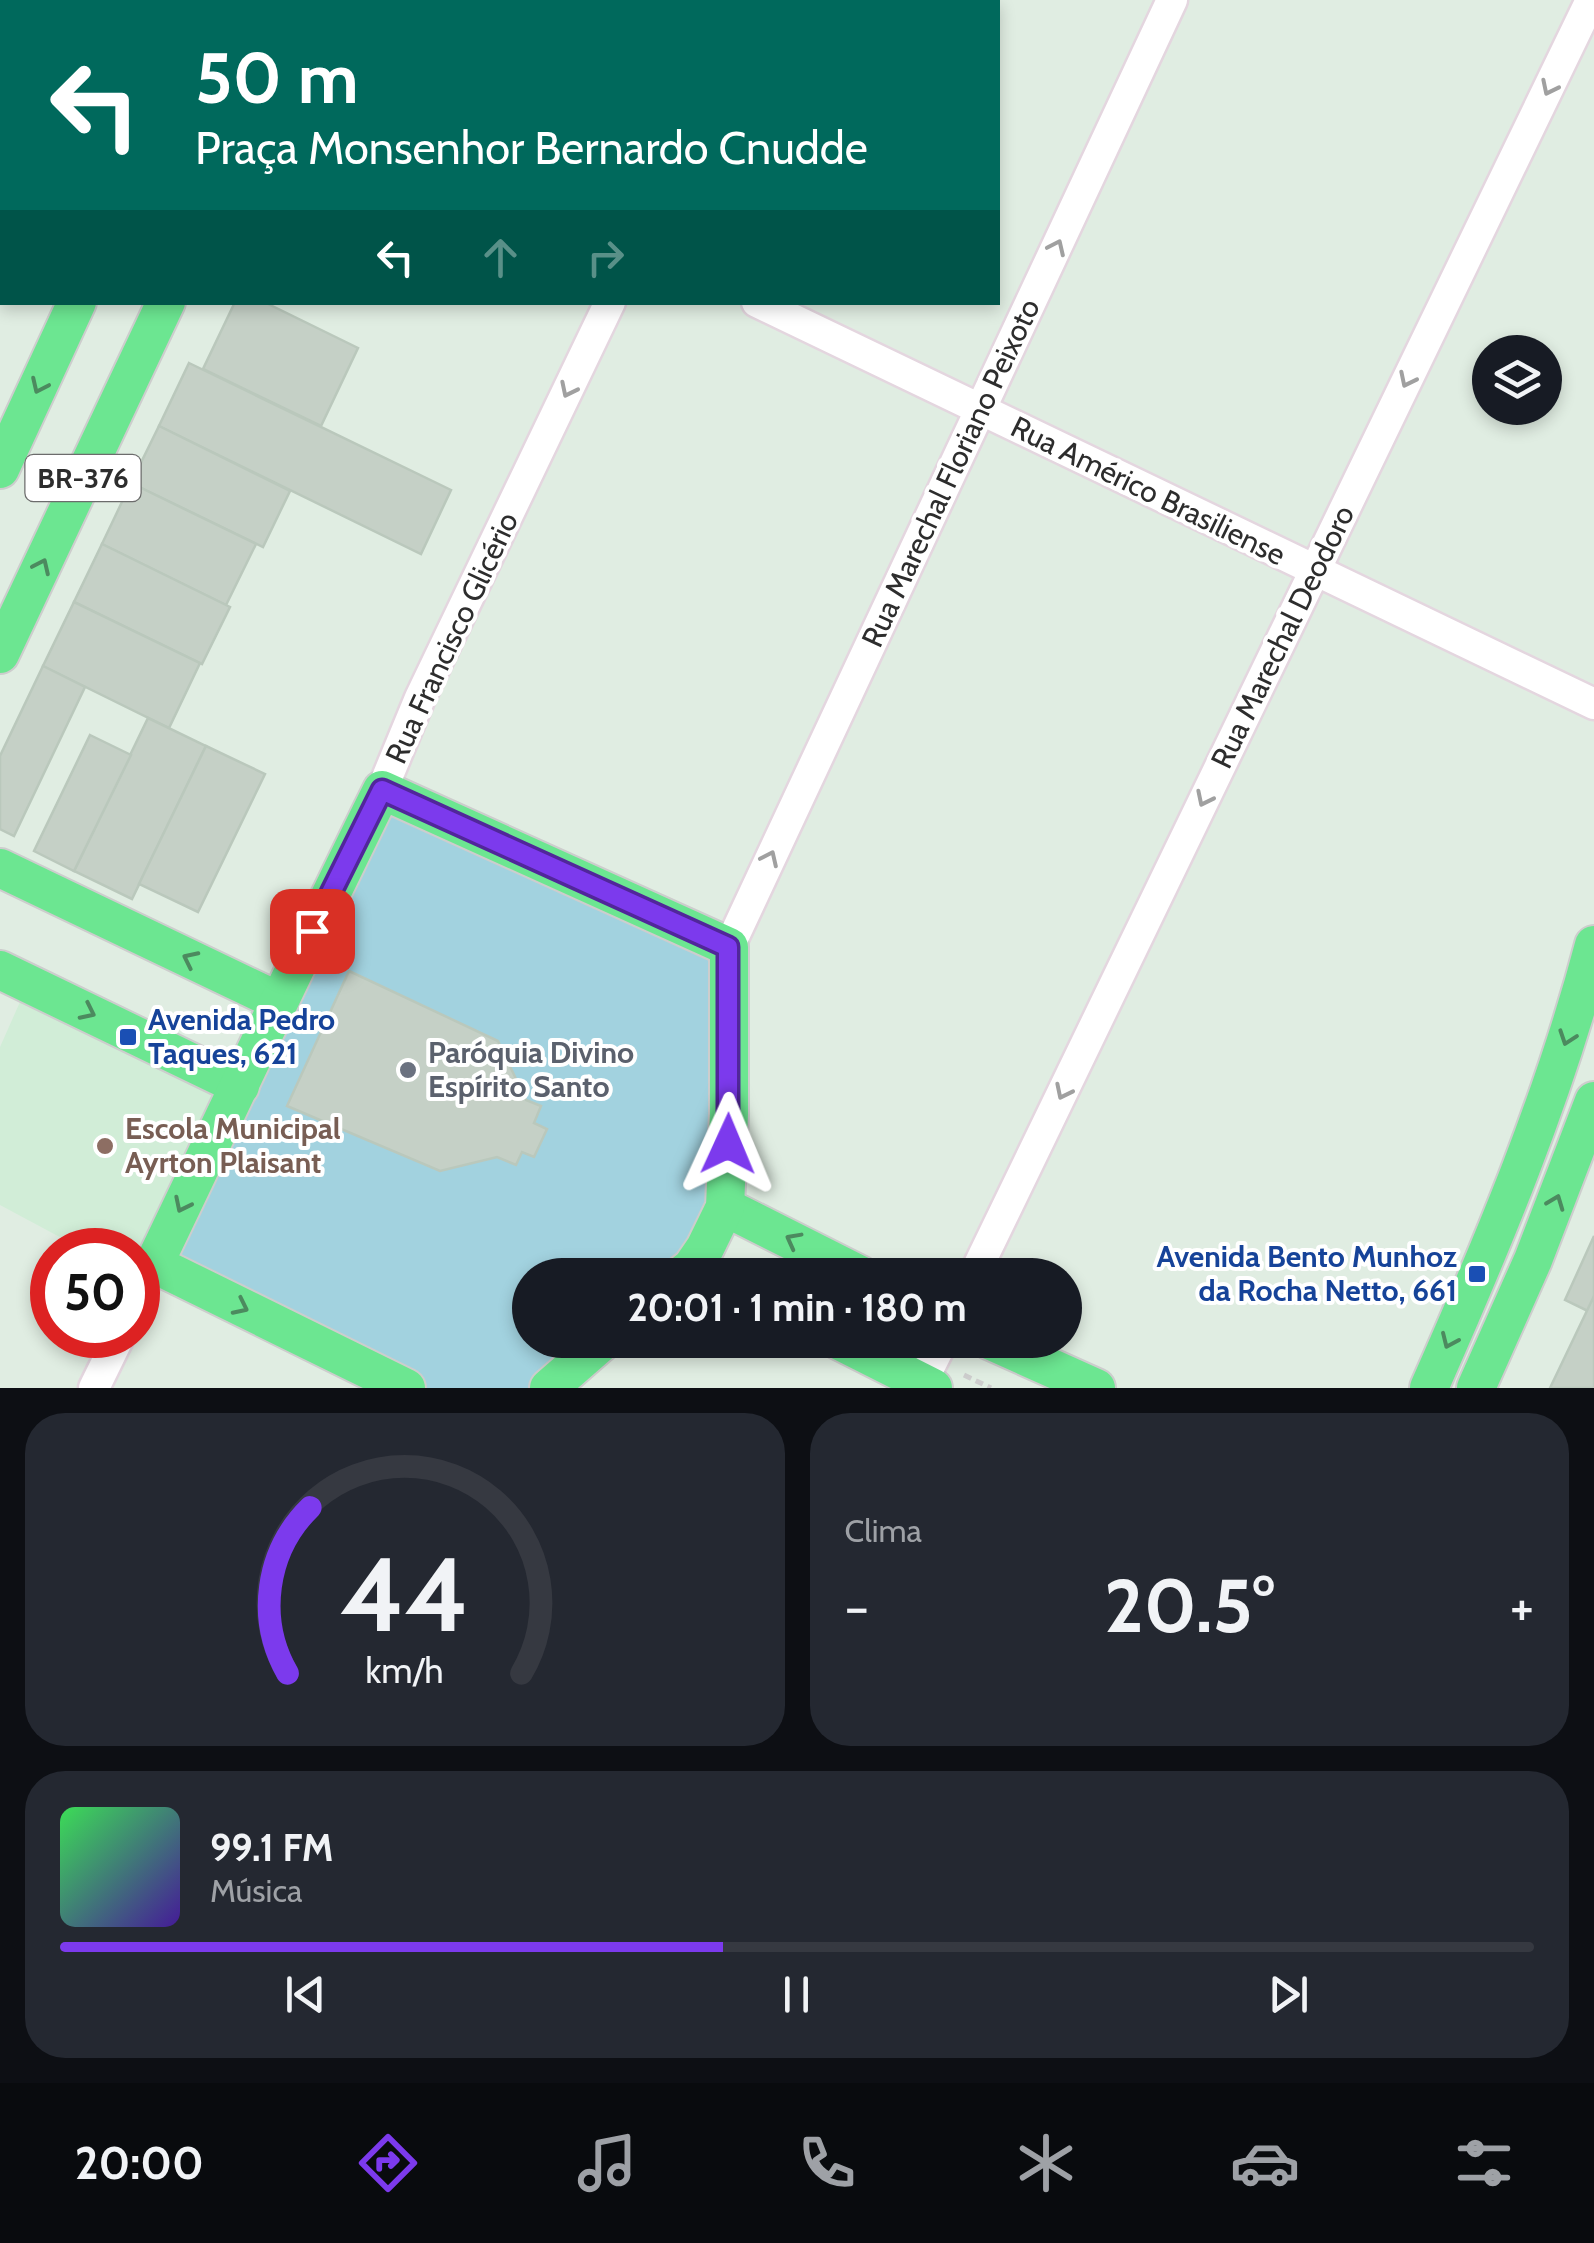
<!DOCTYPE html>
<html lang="pt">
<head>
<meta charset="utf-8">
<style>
  :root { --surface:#171b24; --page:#242831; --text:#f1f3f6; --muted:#9ea1a6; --line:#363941; --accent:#7c3aed }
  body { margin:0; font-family:Cabin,sans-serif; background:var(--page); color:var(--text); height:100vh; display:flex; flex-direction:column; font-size:38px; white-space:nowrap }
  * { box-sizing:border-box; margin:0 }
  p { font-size:32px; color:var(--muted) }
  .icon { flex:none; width:55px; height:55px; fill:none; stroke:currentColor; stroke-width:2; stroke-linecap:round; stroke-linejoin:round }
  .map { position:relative; height:1388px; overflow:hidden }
  .side { display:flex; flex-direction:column; gap:25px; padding:25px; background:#0d0f14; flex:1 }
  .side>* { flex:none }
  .top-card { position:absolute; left:0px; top:0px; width:1000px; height:305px; box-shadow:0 5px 15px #0003; background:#00695c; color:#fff; overflow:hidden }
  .buttons { position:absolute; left:1472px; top:335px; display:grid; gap:20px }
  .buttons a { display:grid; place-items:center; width:90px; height:90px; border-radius:50%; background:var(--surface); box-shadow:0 5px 15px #0003; font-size:50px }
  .speed { position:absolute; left:30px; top:1228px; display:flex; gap:20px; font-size:50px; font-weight:700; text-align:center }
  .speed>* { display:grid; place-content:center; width:130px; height:130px; border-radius:50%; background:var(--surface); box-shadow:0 5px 15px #0003; line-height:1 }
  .speed .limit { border:15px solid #d22; background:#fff; color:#111 }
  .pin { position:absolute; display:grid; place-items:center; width:85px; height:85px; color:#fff; margin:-42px; border-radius:20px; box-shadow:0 5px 15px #0006 }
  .me { position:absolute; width:110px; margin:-55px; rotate:1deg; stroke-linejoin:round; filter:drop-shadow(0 0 8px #0008) }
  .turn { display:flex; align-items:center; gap:35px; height:210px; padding:0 30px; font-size:45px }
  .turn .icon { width:130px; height:130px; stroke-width:2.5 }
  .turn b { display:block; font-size:70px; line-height:85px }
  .lanes { display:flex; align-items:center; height:95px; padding:0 30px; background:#0003; justify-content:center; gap:50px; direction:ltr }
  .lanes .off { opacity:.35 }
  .big { font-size:75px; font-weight:700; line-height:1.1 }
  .side .widget { flex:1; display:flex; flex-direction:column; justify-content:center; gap:15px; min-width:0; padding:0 35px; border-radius:40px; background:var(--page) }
  .side .dial { align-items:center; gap:0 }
  .dial svg { height:260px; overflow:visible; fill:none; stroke:var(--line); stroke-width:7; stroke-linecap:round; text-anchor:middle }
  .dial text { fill:var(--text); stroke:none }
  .song { display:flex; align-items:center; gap:30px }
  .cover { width:120px; height:120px; border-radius:15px; background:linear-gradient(135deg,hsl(130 70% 55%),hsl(260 70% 35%)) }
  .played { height:10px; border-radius:5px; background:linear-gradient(90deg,var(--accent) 45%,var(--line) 45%) }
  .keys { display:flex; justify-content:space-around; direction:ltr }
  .heat { display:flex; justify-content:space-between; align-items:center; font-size:55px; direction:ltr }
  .side .tiles { flex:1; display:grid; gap:25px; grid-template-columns:1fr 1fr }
  .widget:last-child { grid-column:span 2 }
  .trip { position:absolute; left:512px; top:1258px; width:570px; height:100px; border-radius:50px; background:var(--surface); box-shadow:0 5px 15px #0003; font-weight:700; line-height:100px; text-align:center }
  .dock { display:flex; height:160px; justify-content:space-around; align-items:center; background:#090b0e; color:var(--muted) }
  .dock .icon { width:70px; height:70px }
  .dock .current { color:var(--accent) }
  .dock b { font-size:45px; color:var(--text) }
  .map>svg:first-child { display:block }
  .education { fill:#d1edd7 }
  .green { fill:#a2d2df }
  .building { fill:#c5d0c6; stroke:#bac8bc; stroke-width:2.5 }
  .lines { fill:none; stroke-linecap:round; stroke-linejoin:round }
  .minor-casing { stroke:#e4d6df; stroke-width:35 }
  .major-casing { stroke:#cdcdcd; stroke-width:42 }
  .path { stroke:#cdcdcd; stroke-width:5; stroke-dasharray:8 5; stroke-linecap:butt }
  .minor { stroke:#fff; stroke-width:30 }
  .major { stroke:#6ce691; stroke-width:38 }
  .oneway { stroke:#a0a0a0 }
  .oneway2 { stroke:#4c8a5f }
  .route-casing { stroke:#51269a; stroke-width:25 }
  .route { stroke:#7c3aed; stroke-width:18 }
  .transit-dot { fill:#1a4fb4; stroke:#fff; stroke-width:4 }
  .worship-dot { fill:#6b7280; stroke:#fff; stroke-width:4 }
  .education-dot { fill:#8d6e63; stroke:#fff; stroke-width:4 }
  .labels { text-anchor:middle; stroke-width:8; stroke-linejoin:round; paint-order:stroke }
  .shield { fill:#fff; stroke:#6c6c6c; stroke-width:2.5 }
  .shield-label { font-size:28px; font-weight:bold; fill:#2d2d2d }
  .street-label { font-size:30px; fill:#2d2d2d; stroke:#fff }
  .transit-label { font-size:30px; font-weight:bold; fill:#164399; stroke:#fff; text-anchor:start }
  .worship-label { font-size:30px; font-weight:bold; fill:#5b616d; stroke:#fff; text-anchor:start }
  .education-label { font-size:30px; font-weight:bold; fill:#785e54; stroke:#fff; text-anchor:start }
</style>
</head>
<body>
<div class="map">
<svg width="1594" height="1388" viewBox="0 0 1594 1388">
  <rect width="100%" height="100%" fill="#e0ede2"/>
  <path class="education" d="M28,984L240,1086L138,1278V1250H84L0,1205V1047Z"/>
  <path class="green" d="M382,790L729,947L725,1207L682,1275H530V1340H604L549,1388H406L154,1264Z"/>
  <g class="building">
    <path d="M567,0H659L663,2H566Z"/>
    <path d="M235,302H264L358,348L321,426L203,369Z"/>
    <path d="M189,363L451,490L421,554L159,426Z"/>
    <path d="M159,426L290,491L263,547L131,483Z"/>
    <path d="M131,483L256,544L226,605L102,544Z"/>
    <path d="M102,544L230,607L202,664L74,602Z"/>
    <path d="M74,602L200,663L169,728L43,666Z"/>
    <path d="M43,666L85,687L14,836L0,829V756Z"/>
    <path d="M148,718L206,746L132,899L74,871Z"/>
    <path d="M90,735L131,755L74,871L34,851Z"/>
    <path d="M206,746L265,774L198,912L139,884Z"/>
    <path d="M349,971L498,1041L526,1100L541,1106L534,1123L547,1129L534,1157L522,1152L516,1165L497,1157L440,1171L287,1106Z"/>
    <path d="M1594,1236V1314L1565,1300Z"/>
    <path d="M1594,1296V1388H1550Z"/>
  </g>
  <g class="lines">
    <g class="minor-casing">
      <g id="minor">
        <path d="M112,0L117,2"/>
        <path d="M755,2L757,0"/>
        <path d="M757,302L1594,704"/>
        <path d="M382,790L420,698L610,302"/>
        <path d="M729,947L1172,0"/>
        <path d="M974,1275L1591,0"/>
        <path d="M138,1298L154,1264"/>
        <path d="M94,1388L120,1335"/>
        <path d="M919,1388L943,1340"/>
      </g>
    </g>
    <g class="major-casing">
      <g id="major">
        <path d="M218,2L220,0"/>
        <path d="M306,2L307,0"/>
        <path d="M0,469L77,302"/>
        <path d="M0,654L166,302"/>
        <path d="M0,868L278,1001"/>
        <path d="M0,970L240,1086"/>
        <path d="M725,1207L860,1275"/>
        <path d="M838,1340L933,1388"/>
        <path d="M989,1340L1096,1388"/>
        <path d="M406,1388L154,1264C230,1106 304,947 382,790L729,947V1114L725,1207L705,1248L692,1267L682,1275"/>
        <path d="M549,1388L604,1340"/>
        <path d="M1429,1388C1493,1243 1554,1098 1594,945"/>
        <path d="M1476,1388L1533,1260L1594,1101"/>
      </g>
    </g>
    <g class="path">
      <path d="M734,1265L751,1275"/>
      <path d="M964,1375L991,1388"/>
    </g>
    <use href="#minor" class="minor"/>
    <use href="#major" class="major"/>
  </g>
  <defs><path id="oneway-chevron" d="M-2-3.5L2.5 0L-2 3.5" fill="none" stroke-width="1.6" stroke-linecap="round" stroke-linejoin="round" transform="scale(2.5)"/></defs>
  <g class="oneway">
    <use href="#oneway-chevron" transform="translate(1549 88) rotate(116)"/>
    <use href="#oneway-chevron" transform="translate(1057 247) rotate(-65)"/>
    <use href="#oneway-chevron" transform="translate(1407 380) rotate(116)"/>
    <use href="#oneway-chevron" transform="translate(568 390) rotate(116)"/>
    <use href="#oneway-chevron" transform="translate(1204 799) rotate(116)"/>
    <use href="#oneway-chevron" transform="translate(770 858) rotate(-65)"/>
    <use href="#oneway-chevron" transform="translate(1063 1092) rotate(116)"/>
  </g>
  <g class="oneway2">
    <use href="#oneway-chevron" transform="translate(39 386) rotate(115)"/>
    <use href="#oneway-chevron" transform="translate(42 566) rotate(-65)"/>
    <use href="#oneway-chevron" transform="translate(190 959) rotate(-154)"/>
    <use href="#oneway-chevron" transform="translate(88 1012) rotate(26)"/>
    <use href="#oneway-chevron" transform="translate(1567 1038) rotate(109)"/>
    <use href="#oneway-chevron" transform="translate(1556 1202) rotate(-69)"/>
    <use href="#oneway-chevron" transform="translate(182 1205) rotate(116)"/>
    <use href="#oneway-chevron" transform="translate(793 1240) rotate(-152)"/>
    <use href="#oneway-chevron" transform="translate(241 1307) rotate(26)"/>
    <use href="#oneway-chevron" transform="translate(1449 1341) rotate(114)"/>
  </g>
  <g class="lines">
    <g class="route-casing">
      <path id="route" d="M312,931L382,790L728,947V1144"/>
    </g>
    <use href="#route" class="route"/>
  </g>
  <g class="transit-dot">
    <rect x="118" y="1027" width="20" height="20" rx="5"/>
    <rect x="1467" y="1264" width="20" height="20" rx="5"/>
  </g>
  <circle class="worship-dot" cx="408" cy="1070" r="10"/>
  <circle class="education-dot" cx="105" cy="1146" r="10"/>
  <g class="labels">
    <rect class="shield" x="25.5" y="455" width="115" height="46" rx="8"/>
    <g class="shield-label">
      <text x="83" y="488">BR-376</text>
    </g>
    <g class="street-label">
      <text transform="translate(951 473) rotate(-65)" y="10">Rua Marechal Floriano Peixoto</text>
      <text transform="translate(1148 491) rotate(26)" y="10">Rua Américo Brasiliense</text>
      <text transform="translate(1283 637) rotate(-64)" y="10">Rua Marechal Deodoro</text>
      <text transform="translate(452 638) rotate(-65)" y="10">Rua Francisco Glicério</text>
    </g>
    <g class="transit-label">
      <text x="148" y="1030">Avenida Pedro<tspan x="148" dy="34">Taques, 621</tspan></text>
      <text x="1457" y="1267" text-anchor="end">Avenida Bento Munhoz<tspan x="1457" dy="34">da Rocha Netto, 661</tspan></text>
    </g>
    <g class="worship-label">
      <text x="428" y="1063">Paróquia Divino<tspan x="428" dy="34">Espírito Santo</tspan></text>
    </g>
    <g class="education-label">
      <text x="125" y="1139">Escola Municipal<tspan x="125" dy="34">Ayrton Plaisant</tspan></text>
    </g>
  </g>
</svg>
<div class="buttons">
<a><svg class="icon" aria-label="layers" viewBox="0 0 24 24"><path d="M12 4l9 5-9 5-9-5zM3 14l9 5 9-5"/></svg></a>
</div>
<div class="speed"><div class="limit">50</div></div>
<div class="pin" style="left:312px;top:931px;background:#d93025"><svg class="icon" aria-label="arrive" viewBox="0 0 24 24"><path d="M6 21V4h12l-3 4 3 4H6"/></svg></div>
<svg class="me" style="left:728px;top:1144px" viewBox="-20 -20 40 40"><path d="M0-17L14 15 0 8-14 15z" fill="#7c3aed" stroke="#fff" stroke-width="4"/></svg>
<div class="trip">20:01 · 1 min · 180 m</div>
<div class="top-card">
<div class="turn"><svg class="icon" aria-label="left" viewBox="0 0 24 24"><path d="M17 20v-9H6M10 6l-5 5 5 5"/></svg><div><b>50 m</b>Praça Monsenhor Bernardo Cnudde</div></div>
<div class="lanes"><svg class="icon" aria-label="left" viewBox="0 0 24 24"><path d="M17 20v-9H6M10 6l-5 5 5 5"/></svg><svg class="icon off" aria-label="ahead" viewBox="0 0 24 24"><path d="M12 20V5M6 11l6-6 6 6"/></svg><svg class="icon off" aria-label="right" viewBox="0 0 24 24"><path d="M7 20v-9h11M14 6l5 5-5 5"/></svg></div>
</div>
</div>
<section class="side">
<div class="tiles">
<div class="widget dial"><svg viewBox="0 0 100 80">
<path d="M14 69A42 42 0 1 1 86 69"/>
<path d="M14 69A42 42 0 0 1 21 18" stroke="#7c3aed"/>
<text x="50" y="56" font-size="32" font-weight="700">44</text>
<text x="50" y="72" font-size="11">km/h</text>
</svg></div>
<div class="widget"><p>Clima</p>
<div class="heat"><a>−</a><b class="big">20.5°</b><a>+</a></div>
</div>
<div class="widget">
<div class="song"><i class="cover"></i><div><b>99.1 FM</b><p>Música</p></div></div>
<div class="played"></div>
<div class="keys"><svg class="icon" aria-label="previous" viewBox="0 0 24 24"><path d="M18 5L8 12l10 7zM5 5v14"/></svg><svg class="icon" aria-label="pause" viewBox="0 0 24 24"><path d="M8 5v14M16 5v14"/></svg><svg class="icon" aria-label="next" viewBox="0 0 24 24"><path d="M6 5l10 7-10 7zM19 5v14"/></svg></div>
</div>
</div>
</section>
<nav class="dock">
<b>20:00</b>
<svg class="icon current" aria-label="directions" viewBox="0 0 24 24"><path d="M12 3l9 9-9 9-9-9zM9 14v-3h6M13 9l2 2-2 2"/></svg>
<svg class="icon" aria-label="music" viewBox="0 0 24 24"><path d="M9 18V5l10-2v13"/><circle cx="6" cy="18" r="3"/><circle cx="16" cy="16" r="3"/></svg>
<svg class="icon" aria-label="phone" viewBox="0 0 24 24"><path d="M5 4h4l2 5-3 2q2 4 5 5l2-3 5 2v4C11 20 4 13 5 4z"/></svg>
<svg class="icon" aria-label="climate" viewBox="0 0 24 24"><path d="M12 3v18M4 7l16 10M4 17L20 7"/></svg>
<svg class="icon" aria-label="car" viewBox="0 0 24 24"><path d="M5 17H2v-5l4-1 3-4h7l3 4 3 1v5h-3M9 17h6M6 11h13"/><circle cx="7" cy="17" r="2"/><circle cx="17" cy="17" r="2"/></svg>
<svg class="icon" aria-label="filters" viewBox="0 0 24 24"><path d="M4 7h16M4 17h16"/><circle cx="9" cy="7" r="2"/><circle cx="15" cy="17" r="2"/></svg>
</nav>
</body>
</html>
